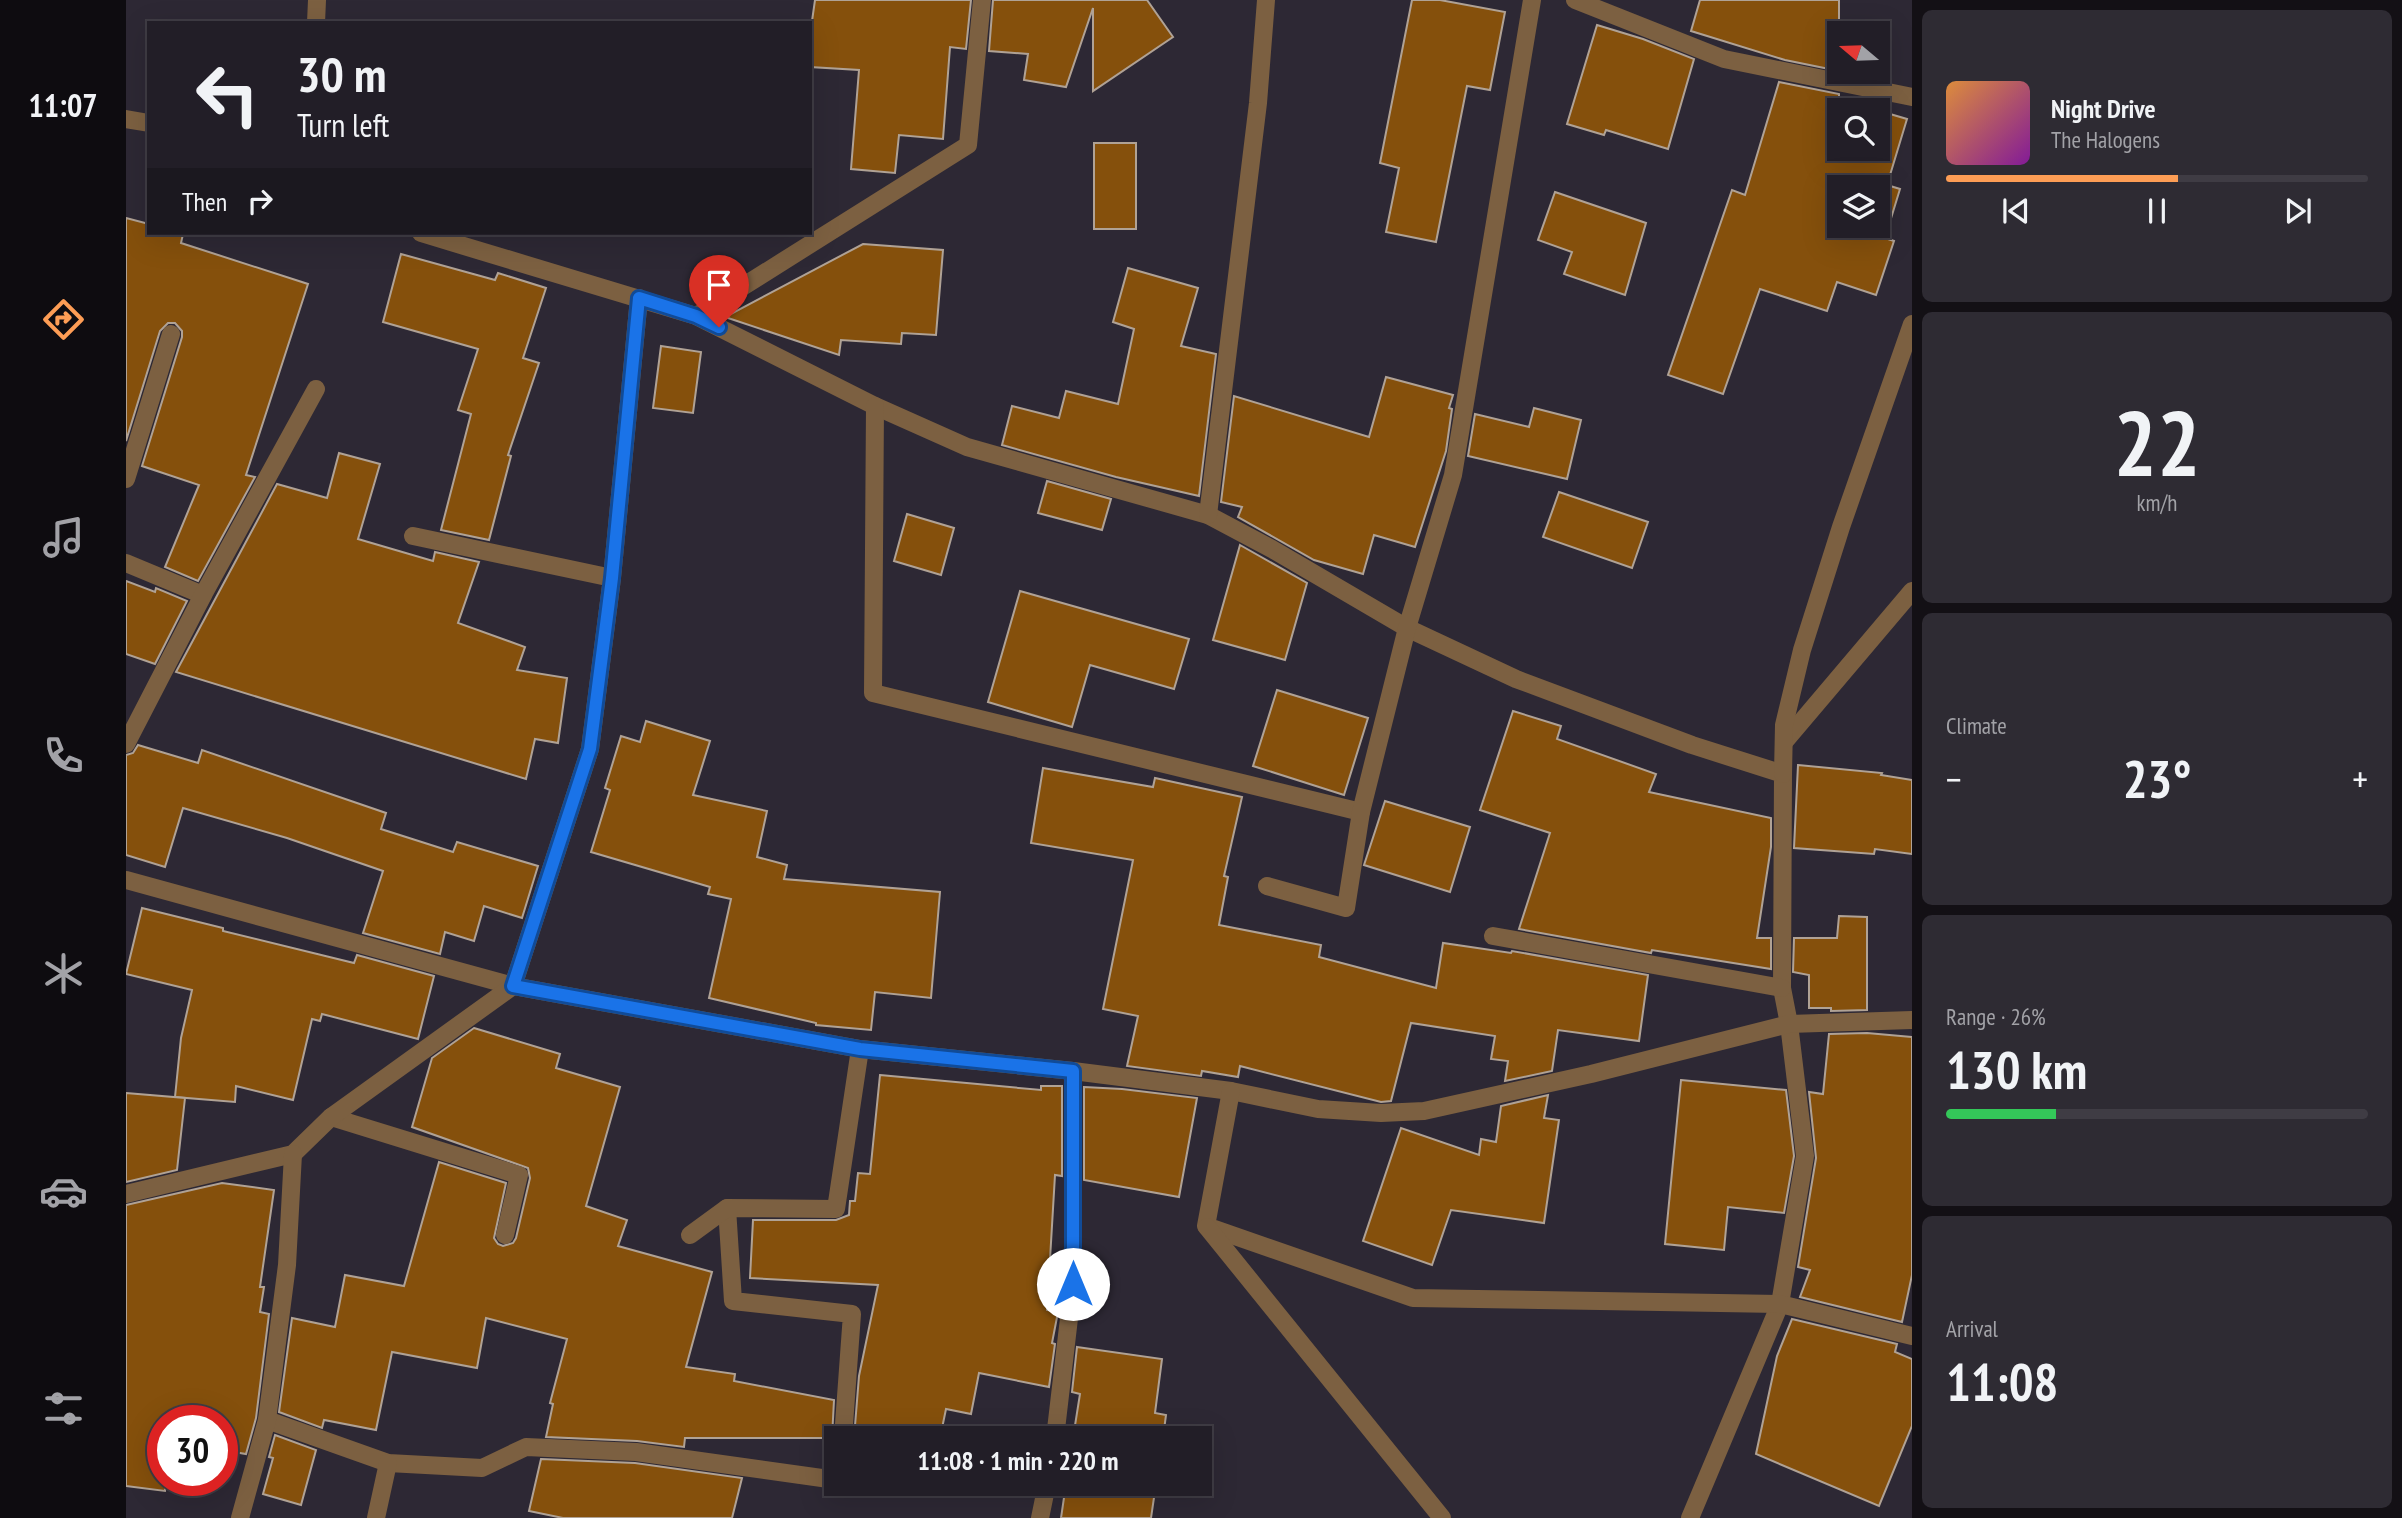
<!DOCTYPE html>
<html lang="en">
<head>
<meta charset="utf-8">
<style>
  :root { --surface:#221e27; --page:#2e2b33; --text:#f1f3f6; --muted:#a2a2a7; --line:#3f3c44; --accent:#fd9d55 }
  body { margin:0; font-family:"PT Sans Narrow",sans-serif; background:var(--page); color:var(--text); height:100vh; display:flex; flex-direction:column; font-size:26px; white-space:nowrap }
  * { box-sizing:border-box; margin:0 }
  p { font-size:23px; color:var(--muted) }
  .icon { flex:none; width:38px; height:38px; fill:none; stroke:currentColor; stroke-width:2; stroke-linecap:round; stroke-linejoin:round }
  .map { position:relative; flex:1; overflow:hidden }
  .side { display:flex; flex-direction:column; gap:10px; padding:10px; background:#131015; width:490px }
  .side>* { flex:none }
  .hud { position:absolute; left:21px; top:21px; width:665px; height:214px; border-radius:0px; box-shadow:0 7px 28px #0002,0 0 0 2px var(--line); background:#221e27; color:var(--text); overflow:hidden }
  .needle { width:46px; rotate:289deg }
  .controls { position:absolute; left:1701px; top:21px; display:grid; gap:14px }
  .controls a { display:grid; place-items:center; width:63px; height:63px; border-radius:0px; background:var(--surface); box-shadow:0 7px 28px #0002,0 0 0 2px var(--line); font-size:35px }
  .speed { position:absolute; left:21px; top:1405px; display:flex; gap:14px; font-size:35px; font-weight:700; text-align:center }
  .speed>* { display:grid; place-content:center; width:91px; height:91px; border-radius:50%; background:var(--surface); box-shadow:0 7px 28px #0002,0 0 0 2px var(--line); line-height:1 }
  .speed .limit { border:10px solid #d22; background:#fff; color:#111 }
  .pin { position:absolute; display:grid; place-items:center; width:60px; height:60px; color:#fff; margin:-72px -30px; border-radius:50% 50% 50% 0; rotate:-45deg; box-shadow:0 0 7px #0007 }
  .pin .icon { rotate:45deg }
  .me { position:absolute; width:77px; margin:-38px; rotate:0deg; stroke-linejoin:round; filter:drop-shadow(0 0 5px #0008) }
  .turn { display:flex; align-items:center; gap:24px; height:147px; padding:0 35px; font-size:32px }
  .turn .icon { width:91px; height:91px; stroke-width:2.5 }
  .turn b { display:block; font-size:49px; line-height:60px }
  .then { display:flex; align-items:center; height:66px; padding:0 35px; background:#0003; gap:14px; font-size:26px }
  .big { font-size:52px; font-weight:700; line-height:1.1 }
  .side .card { flex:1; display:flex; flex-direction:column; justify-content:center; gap:10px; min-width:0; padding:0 24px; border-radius:10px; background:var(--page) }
  .side .dial { align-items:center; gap:0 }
  .dial b { font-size:91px; line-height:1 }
  .song { display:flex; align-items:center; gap:21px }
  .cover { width:84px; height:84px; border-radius:10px; background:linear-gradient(135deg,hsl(30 70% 55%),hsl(290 70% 35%)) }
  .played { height:7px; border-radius:4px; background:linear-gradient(90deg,var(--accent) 55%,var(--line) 55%) }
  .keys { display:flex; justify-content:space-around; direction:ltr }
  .heat { display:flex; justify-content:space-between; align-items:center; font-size:38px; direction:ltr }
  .charge { height:10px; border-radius:5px; background:linear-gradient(90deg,#34c759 26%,var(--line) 0) }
  .trip { position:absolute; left:698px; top:1426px; width:388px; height:70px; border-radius:0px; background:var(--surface); box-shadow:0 7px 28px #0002,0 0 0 2px var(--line); font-weight:700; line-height:70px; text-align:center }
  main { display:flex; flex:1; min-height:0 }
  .tabs { display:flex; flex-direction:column; width:126px; justify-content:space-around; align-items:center; background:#0e0c10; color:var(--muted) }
  .tabs .icon { width:49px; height:49px }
  .tabs .selected { color:var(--accent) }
  .tabs b { font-size:32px; color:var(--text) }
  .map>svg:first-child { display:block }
  .building { fill:#85500c; stroke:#b0a295; stroke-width:2; fill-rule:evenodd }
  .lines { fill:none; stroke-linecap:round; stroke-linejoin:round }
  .minor { stroke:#7c6041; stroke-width:18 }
  .route-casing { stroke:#114b97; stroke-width:18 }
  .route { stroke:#1a73e8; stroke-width:12 }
</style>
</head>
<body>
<main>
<nav class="tabs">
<b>11:07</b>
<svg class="icon selected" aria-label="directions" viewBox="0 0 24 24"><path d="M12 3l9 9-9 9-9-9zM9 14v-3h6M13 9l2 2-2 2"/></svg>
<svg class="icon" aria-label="music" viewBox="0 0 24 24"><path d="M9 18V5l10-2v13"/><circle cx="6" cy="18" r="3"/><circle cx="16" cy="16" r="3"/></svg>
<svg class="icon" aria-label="phone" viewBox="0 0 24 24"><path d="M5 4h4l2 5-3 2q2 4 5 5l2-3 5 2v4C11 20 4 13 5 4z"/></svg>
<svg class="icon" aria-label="climate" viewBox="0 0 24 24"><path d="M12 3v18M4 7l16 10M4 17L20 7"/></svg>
<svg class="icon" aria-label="car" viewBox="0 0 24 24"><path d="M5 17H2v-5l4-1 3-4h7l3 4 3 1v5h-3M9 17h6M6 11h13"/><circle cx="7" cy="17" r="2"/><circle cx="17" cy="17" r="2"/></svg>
<svg class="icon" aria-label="filters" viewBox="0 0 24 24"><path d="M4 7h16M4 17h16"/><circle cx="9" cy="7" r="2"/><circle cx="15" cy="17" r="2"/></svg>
</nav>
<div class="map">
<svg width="1786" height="1518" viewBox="0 0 1786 1518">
  <rect width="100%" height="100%" fill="#2d2834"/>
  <g class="building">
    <path d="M689,0H845L840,49L824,47L817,139L773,135L769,173L725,169L733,70L684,67V35Z"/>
    <path d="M867,0H1021L1047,37L967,91V8L940,87L898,80L902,54L863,51Z"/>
    <path d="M1286,0H1314L1379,12L1364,90L1341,86L1310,242L1260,232L1273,168L1254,163Z"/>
    <path d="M1574,0H1713V71L1659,60L1565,31Z"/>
    <path d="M1471,25L1517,39L1568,59L1542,149L1480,130L1478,135L1441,124Z"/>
    <path d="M1653,82L1713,94V99L1781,119L1761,185L1774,189L1759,238L1768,241L1750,295L1711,282L1701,311L1634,289L1597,394L1542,375L1606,190L1619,195ZM1713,110H1752V149H1713ZM1713,187H1752V226H1713Z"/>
    <rect x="968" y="143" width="42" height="86"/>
    <path d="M1429,192L1520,223L1499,295L1438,274L1446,252L1412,240Z"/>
    <path d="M0,218L23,224V233L57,234L55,243L182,284L120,475L129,477L72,581L39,567L73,485L16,466L56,337V331L49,323H42L34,331L0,441Z"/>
    <path d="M737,244L817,250L810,335L776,333L775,344L715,340L713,355L599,317Z"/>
    <path d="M275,254L369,280L372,273L420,288L397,358L413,363L382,455L385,456L363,540L315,530L345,414L332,410L352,349L257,322Z"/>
    <path d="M1002,268L1072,288L1055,346L1090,354L1073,496L990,477L876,445L886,406L933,418L940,391L992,404L1008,329L987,322Z"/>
    <path d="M535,346L575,352L567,413L527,408Z"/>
    <path d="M1260,377L1327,395L1323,408L1326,409L1320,451L1289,547L1248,535L1237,574L1188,560L1112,517L1116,507L1095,502L1108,396L1243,437Z"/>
    <path d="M1408,408L1455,420L1441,479L1342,456L1349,414L1403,427Z"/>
    <path d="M213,453L254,464L232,539L307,561L309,552L353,562L332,623L399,647L391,670L441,678L432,743L409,739L400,779L50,672L151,484L201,498Z"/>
    <path d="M921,481L985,499L976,530L912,513Z"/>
    <path d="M1433,492L1522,522L1506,568L1417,537Z"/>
    <path d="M781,514L828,528L815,575L768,561Z"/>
    <path d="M1114,545L1181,583L1159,660L1087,640Z"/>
    <path d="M0,581L29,592L30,588L61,601L29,664L0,654Z"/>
    <path d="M894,591L1063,639L1048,689L964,665L946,727L862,702Z"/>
    <path d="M1151,690L1242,718L1218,795L1127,766Z"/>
    <path d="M1387,711L1435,726L1431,739L1530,774L1523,792L1645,818V847L1631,938H1645V969L1526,950L1525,953L1393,929L1424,833L1354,810Z"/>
    <path d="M520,721L584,741L567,795L641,811L631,857L661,865L658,879L814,892L805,998L749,992L745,1030L690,1025V1023L583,998L605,899L582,894L584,887L465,852L484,790L479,788L495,736L514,742Z"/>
    <path d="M12,745L72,763L76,750L260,813L255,829L327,852L331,842L412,866L396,918L358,906L348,941L319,932L314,954L237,933L257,871L161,838L57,808L39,867L0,855V755L7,753Z"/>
    <path d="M1672,765L1756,773L1755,775L1786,780V854L1749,849L1748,854L1668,848Z"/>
    <path d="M917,768L1027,787L1029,778L1116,797L1098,876L1102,877L1093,925L1195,945L1193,957L1310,988L1317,943L1385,953L1386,951L1522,975L1513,1041L1432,1030L1426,1071L1379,1081L1382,1061L1365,1059L1369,1036L1285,1023L1265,1101L1255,1102L1114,1066L1112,1077L1076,1071L1075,1076L1001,1066L1012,1016L977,1009L1007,860L905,843Z"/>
    <path d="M1259,801L1344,827L1324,892L1238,865Z"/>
    <path d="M16,908L97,928V931L228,963L231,955L308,976L292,1039L196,1014L194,1021L186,1019L167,1100L110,1086L109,1102L49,1097L55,1038L66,990L0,974Z"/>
    <path d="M1713,916L1741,917V1010L1705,1011V1008H1683V975L1667,972L1668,938H1711Z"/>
    <path d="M348,1028L434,1054L430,1068L494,1087L460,1206L501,1220L492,1246L586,1272L560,1367L609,1374L608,1381L708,1400L706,1438H559L558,1447L511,1441L420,1437L427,1404L424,1403L441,1339L360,1318L351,1368L266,1352L250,1430L198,1420L196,1428L153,1412L166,1318L209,1327L219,1275L278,1286L313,1162L380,1183L368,1238L372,1244L377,1246L387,1243L390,1238L404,1178L402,1168L286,1127L306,1058Z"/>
    <path d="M1741,1033L1786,1037V1275L1776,1322L1674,1297L1684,1270L1672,1267L1690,1158L1683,1092L1697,1094L1703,1034Z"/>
    <path d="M754,1075L915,1090V1086H936V1176L929,1175L921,1310L932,1312L926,1343L929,1344L923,1387L853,1373L845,1414L820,1409L814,1438H728L733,1376L752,1285L624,1278L627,1220H710L723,1215L724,1201H729L732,1173L744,1174Z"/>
    <path d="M1555,1080L1660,1090L1668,1156L1658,1213L1602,1207L1598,1250L1539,1244Z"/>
    <path d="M958,1087L996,1089L1071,1098L1053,1197L958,1180Z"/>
    <path d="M0,1093L59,1098L51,1170L0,1182Z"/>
    <path d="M1422,1095L1418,1118L1433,1120L1418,1223L1325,1210L1306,1265L1237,1241L1275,1128L1353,1155L1355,1139L1370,1142L1375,1106Z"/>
    <path d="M96,1183L148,1190L134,1287H138L134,1312L143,1314L130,1418L120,1454L96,1450V1421H37V1480H40L39,1491L0,1486V1205Z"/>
    <path d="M1666,1319L1771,1344L1769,1352L1786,1359V1426L1753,1506L1630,1454L1651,1356Z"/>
    <path d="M951,1347L1036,1359L1029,1413L1040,1415L1037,1438H947L954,1394L946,1392Z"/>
    <path d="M149,1435L190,1450L175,1505L137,1494L147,1458L143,1457Z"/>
    <path d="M415,1459L509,1463L616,1478L606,1518H437L403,1511Z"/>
    <path d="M940,1484H1030L1025,1518H935Z"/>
  </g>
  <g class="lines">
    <g class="minor">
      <path d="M1449,0L1598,59L1786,97"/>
      <path d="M190,23L191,0"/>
      <path d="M0,119L23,123"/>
      <path d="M295,233L570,316L749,406L841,447L1082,515L1146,549L1281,628L1390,679L1566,745L1657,774L1656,988L1663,1024L1679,1156L1654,1304L1564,1518"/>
      <path d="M570,316L842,145L856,0"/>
      <path d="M749,406L747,693L1235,812"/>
      <path d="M0,479L45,334"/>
      <path d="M1082,515L1132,103L1140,0"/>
      <path d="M287,536L486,578"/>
      <path d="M0,563L77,595"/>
      <path d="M1659,741L1786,591"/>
      <path d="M0,744L77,595L190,389"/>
      <path d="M1657,774L1658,725L1676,650L1715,527L1786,324"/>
      <path d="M0,880L387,986L734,1049L947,1071L1105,1091L1192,1109L1255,1113L1298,1111L1465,1074L1663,1024L1786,1020"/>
      <path d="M1141,886L1220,908L1235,812L1281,628L1327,475L1406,0"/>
      <path d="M1367,936L1656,988"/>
      <path d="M1105,1091L1080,1226L1287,1298L1654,1304L1786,1336"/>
      <path d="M205,1117L393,1175L379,1235"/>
      <path d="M0,1194L167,1154L205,1117L387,986L464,749L486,578L513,298"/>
      <path d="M601,1208L607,1301L726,1314L717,1438"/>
      <path d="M1081,1227L1316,1518"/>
      <path d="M564,1235L601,1208L710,1209L734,1049"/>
      <path d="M141,1420L262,1463L356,1468L400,1447L510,1452L710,1480"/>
      <path d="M929,1438L947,1284V1071"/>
      <path d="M114,1518L141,1420L161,1265L167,1154"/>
      <path d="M250,1518L262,1463"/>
      <path d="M914,1518L921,1484"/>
    </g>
  </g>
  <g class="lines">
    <g class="route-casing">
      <path id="route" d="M593,327L570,316L513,298L486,578L464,749L387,986L734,1049L947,1071V1284"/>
    </g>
    <use href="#route" class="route"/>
  </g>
</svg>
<div class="controls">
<a><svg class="needle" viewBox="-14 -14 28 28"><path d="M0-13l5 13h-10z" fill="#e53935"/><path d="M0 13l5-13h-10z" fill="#a2a2a7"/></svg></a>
<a><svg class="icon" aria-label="search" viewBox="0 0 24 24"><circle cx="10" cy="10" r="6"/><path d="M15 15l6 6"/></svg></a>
<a><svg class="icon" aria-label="layers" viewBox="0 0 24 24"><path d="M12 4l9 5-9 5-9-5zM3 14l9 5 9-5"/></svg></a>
</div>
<div class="speed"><div class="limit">30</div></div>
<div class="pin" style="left:593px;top:327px;background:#d93025"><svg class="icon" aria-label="arrive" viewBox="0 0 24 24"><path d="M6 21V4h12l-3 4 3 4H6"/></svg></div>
<svg class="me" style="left:947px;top:1284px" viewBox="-20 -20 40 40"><circle r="19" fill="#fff"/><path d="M0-13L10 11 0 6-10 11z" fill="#1a73e8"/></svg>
<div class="trip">11:08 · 1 min · 220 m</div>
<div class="hud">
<div class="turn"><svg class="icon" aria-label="left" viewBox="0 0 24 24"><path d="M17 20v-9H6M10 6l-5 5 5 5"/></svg><div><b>30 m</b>Turn left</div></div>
<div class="then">Then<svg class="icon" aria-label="right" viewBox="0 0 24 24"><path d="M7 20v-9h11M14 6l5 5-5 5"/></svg></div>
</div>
</div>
<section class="side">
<div class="card">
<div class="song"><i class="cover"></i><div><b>Night Drive</b><p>The Halogens</p></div></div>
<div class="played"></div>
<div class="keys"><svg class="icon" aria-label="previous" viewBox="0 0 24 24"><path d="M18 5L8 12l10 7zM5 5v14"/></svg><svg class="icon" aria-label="pause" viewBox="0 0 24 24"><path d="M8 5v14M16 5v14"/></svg><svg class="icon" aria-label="next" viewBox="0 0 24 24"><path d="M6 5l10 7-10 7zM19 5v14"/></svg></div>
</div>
<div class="card dial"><b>22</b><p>km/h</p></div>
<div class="card"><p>Climate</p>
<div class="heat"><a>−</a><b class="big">23°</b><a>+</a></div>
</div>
<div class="card"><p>Range · 26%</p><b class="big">130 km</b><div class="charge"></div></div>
<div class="card"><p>Arrival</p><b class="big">11:08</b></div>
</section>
</main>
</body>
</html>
